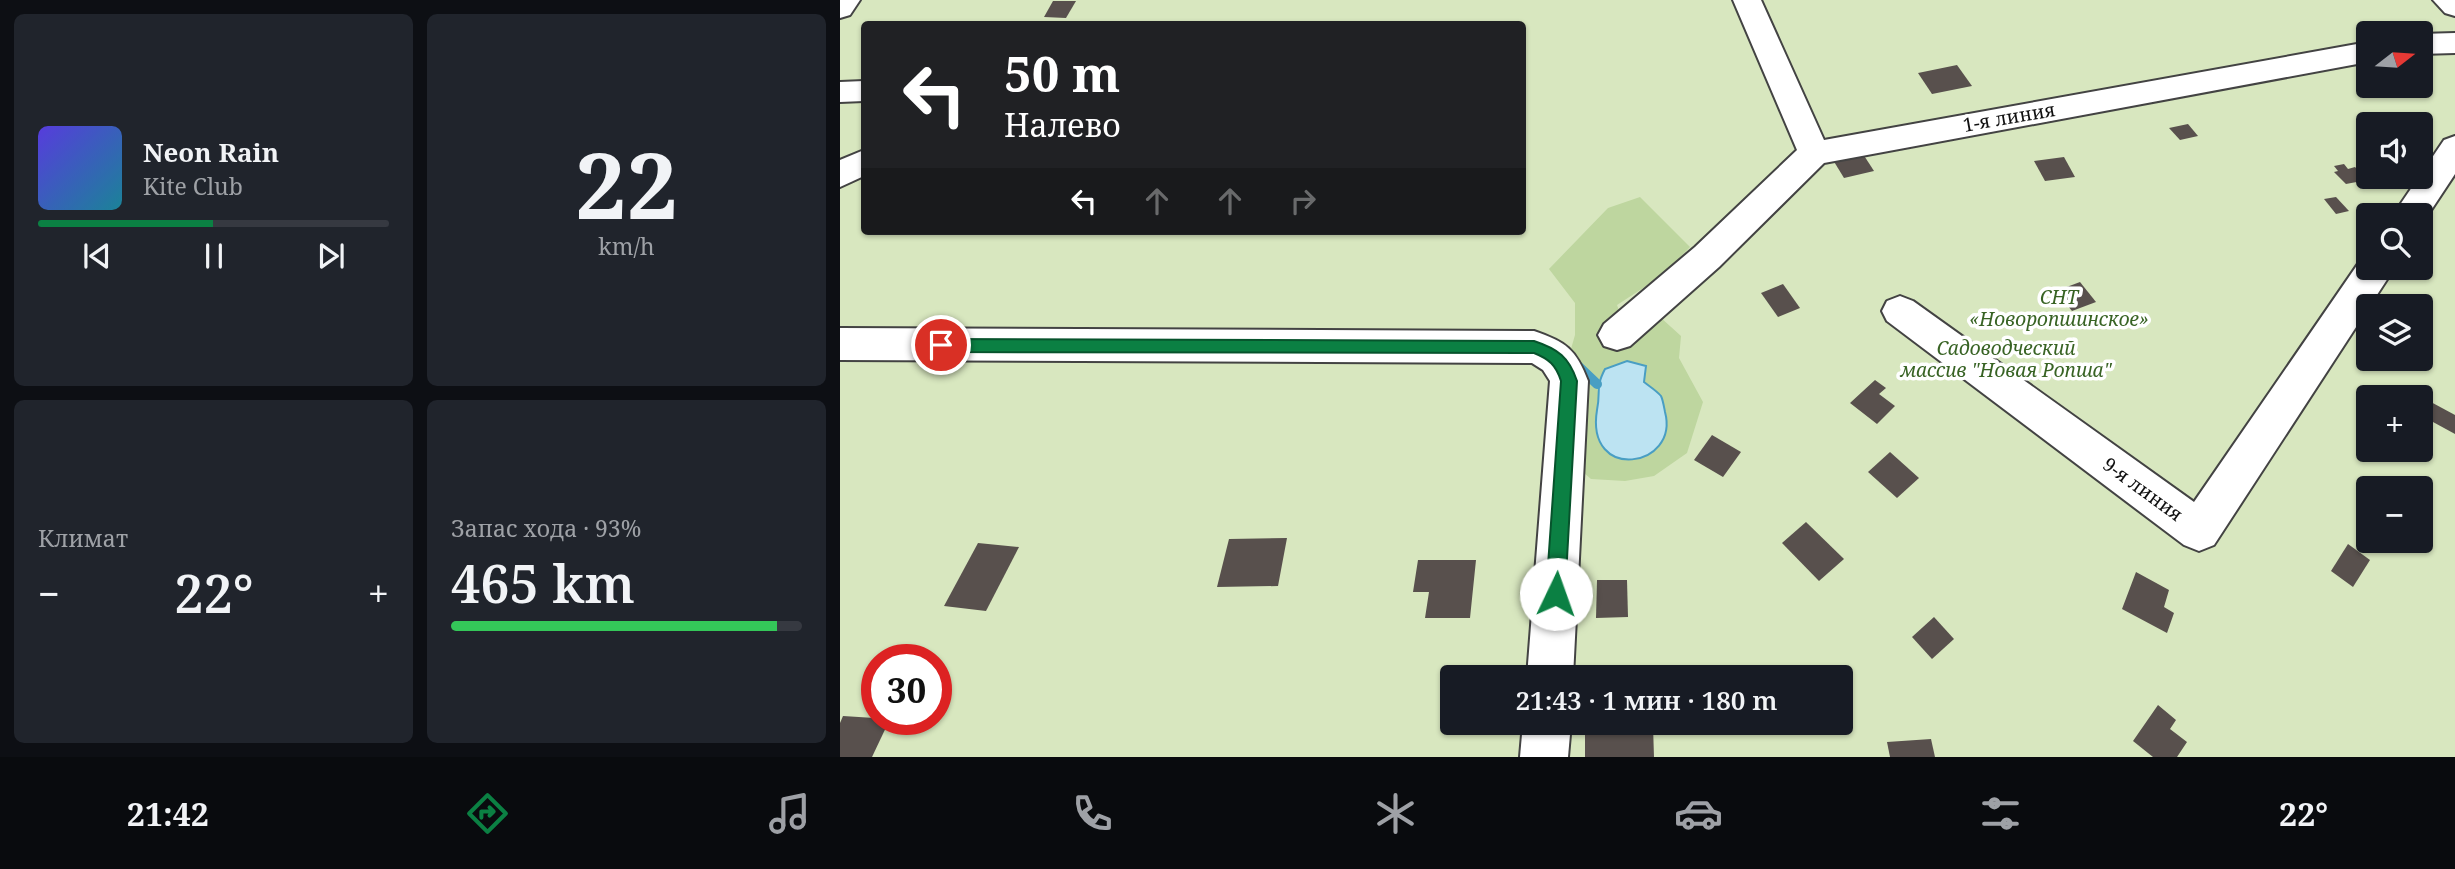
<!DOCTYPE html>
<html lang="ru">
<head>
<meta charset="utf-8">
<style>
  :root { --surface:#171b24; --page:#20242c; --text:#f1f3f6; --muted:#9ea1a6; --line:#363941; --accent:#0b8043 }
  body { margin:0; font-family:"Noto Serif",serif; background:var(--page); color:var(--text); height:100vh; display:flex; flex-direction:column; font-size:26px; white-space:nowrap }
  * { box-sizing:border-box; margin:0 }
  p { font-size:23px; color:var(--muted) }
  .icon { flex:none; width:38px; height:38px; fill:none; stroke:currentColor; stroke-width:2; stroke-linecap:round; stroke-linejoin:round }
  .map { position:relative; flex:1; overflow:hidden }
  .details { display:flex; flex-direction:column; gap:14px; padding:14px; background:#0d0f14; width:840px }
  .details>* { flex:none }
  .top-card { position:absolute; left:21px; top:21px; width:665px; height:214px; border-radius:7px; box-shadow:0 2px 5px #0004; background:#202124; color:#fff; overflow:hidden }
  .needle { width:46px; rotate:73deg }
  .buttons { position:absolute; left:1516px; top:21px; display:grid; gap:14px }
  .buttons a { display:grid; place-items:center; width:77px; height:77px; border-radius:7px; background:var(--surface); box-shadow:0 2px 5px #0004; font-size:35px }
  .speed { position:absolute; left:21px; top:644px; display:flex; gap:14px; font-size:35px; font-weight:700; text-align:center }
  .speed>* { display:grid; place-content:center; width:91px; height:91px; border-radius:50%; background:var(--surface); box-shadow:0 2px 5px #0004; line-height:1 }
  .speed .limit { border:10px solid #d22; background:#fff; color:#111 }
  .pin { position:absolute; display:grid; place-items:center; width:60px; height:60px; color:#fff; margin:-30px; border:4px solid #fff; border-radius:50%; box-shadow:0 2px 7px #0007 }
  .me { position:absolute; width:77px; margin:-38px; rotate:3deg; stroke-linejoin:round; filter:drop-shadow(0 0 5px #0008) }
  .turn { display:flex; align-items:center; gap:24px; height:147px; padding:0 28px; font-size:32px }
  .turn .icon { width:91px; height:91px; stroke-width:2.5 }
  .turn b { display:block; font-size:49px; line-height:60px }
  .lanes { display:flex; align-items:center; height:66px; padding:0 28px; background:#0003; justify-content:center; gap:35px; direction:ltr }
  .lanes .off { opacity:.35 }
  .big { font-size:52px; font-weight:600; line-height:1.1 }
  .details .tile { flex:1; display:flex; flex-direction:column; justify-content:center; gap:10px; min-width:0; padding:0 24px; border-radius:10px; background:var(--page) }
  .details .dial { align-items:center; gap:0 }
  .dial b { font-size:91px; line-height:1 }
  .song { display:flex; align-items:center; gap:21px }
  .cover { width:84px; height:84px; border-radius:10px; background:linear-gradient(135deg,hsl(250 70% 55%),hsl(190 70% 35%)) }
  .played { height:7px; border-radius:4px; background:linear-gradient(90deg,var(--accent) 50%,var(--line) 50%) }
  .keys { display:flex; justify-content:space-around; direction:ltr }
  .heat { display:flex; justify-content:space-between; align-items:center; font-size:38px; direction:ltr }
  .charge { height:10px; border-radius:5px; background:linear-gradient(90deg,#34c759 93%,var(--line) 0) }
  .details .tiles { flex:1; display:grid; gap:14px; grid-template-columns:repeat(2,1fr) }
  .trip { position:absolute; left:600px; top:665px; width:413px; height:70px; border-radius:7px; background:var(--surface); box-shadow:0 2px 5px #0004; font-weight:600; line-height:70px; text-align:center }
  .tab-bar { display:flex; height:112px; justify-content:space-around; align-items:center; background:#090b0e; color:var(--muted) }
  .tab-bar .icon { width:49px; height:49px }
  .tab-bar .selected { color:var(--accent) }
  .tab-bar b { font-size:32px; color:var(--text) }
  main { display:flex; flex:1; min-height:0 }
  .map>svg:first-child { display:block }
  .green { fill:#d8e7bf; fill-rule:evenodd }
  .forest { fill:#bed69f; fill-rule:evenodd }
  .water { fill:#bce3f2; stroke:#499ec3; stroke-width:2 }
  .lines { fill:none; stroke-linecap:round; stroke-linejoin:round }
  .stream { stroke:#499ec3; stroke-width:10 }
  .building { fill:#58504d }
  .minor-casing { stroke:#434343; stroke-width:4 }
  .minor { fill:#fff; fill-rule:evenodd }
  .route { fill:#0b8043; stroke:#07532c; stroke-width:2 }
  .labels { text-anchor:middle; stroke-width:7; stroke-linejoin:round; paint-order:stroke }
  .street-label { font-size:19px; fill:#101010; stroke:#fff }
  .park-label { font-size:19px; font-style:italic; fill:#386324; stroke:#fff }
</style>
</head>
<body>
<main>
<section class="details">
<div class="tiles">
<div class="tile">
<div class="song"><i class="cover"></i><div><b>Neon Rain</b><p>Kite Club</p></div></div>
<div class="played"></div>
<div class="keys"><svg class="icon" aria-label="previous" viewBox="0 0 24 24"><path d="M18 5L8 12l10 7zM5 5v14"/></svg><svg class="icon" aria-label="pause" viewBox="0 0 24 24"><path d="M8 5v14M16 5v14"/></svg><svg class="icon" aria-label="next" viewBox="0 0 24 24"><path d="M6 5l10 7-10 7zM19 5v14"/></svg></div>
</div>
<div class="tile dial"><b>22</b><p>km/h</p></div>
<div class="tile"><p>Климат</p>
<div class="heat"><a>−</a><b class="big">22°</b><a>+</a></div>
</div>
<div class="tile"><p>Запас хода · 93%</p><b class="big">465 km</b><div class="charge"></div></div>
</div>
</section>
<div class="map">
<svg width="1615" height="757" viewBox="0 0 1615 757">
  <rect width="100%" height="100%" fill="#fefbf4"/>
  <path class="green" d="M0,0H1615V757H0ZM24,24H682V231H24ZM1528,33H1580V86H1528ZM1528,124H1580V177H1528ZM1528,215H1580V268H1528ZM1528,306H1580V359H1528ZM1528,397H1580V450H1528ZM1528,488H1580V541H1528ZM37,660H96V719H37ZM612,677H1001V723H612Z"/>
  <path class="forest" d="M800,197L850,247L823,275L777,305L786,331L820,317L841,336L839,358L863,402L847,453L814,476L785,481L751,479L736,466L739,376L731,349L735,335V303L709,269L768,208ZM804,382L821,396L755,425L759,401L757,384Z"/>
  <path class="water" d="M787,361L806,366L804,382C809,386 817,391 821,396C823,400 824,407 825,412C840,468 745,483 757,410C761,391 755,388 765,369Z"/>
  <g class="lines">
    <path class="stream" d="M736,364L757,384"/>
  </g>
  <g class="building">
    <path d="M213,1H236L226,18L204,17Z"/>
    <path d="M1117,65L1132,86L1092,94L1078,73Z"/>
    <path d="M1348,124L1358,136L1340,140L1329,128Z"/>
    <path d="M1023,154L1034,171L1004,178L993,160Z"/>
    <path d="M1224,157L1235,177L1205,181L1194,161Z"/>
    <path d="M1504,164L1508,169L1515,167L1527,180L1506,184L1494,172L1498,171L1494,166Z"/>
    <path d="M1496,197L1509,211L1496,214L1484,199Z"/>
    <path d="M1240,282L1256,302L1232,311L1216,291Z"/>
    <path d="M943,284L960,308L938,317L921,293Z"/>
    <path d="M1035,380L1046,388L1039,394L1055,406L1037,424L1010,403Z"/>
    <path d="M1589,401L1615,415V434L1582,416Z"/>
    <path d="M872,435L901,452L883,477L854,460Z"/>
    <path d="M1050,452L1079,478L1057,498L1028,472Z"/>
    <path d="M966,522L1004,559L979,581L942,543Z"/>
    <path d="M447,538L438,586L377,587L389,539Z"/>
    <path d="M138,543L179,547L146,611L104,606Z"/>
    <path d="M1508,544L1530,560L1513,587L1491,571Z"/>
    <path d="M578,560H636L630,618H585L589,592H573Z"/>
    <path d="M1296,572L1329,590L1324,607L1334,613L1327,633L1282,609Z"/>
    <path d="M757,580H787L788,617L756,618Z"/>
    <path d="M1094,617L1114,639L1092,659L1072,637Z"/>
    <path d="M1318,705L1336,720L1330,729L1347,742L1337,757H1313L1293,741Z"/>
    <path d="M3,716L50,719L32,757H0V723Z"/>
    <path d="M813,726L814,757H745V728Z"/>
    <path d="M1091,739L1095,757H1050L1047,742Z"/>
  </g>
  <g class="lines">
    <g class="minor-casing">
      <g id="minor">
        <path d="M0,0H20L10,15L0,18Z"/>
        <path d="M893,0H921L984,140L1528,42V62L984,163L879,267L790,346L777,350L764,346L758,335L764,324L855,247L957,150Z"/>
        <path d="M1593,0H1615V16L1605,13Z"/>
        <path d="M1615,33V53L1580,54V34Z"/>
        <path d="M24,81V101L0,102V82Z"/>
        <path d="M1615,136V174L1582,224L1580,215H1553L1604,140Z"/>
        <path d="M24,150V176L0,187V160Z"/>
        <path d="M1528,256V268H1553L1548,278L1374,545L1359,551L1344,545L1047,321L1042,311L1047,301L1060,296L1073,301L1354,502L1522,258Z"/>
        <path d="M0,328L694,331C726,342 736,349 748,381L733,677H687L710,381L703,370L692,363L0,360Z"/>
        <path d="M683,723H731L728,757H680Z"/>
      </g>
    </g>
    <use href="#minor" class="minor"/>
  </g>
  <path class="route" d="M101,339L694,341C718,349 729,357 737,381L725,594L722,600L716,603L709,600L706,594L721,381C716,365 709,359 694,353L101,352L93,345Z"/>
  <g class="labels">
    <g class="street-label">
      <text transform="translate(1169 117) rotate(-10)" y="7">1-я линия</text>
      <text transform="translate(1303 489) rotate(36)" y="7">9-я линия</text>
    </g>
    <g class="park-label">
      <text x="1219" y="304">СНТ<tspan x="1219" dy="22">«Новоропшинское»</tspan></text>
      <text x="1166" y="355">Садоводческий<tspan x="1166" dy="22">массив "Новая Ропша"</tspan></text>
    </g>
  </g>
</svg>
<div class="buttons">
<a><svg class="needle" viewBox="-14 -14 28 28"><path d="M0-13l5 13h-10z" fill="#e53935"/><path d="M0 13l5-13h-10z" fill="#9ea1a6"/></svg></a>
<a><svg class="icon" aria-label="sound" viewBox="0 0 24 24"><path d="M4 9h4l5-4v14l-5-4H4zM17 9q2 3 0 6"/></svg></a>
<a><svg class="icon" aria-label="search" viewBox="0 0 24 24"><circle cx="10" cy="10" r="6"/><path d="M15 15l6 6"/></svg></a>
<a><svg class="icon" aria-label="layers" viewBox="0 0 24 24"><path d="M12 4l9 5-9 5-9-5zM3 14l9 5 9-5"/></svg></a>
<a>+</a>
<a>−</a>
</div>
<div class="speed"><div class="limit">30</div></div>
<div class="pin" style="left:101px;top:345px;background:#d93025"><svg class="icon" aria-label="arrive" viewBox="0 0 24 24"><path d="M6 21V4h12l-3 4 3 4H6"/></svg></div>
<svg class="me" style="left:716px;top:594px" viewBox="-20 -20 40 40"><circle r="19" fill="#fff"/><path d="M0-13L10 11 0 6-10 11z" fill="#0b8043"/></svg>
<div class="trip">21:43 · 1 мин · 180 m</div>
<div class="top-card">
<div class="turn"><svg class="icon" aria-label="left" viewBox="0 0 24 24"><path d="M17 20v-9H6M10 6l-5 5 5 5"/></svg><div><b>50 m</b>Налево</div></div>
<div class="lanes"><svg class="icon" aria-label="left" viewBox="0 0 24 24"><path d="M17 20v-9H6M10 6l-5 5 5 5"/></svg><svg class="icon off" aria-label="ahead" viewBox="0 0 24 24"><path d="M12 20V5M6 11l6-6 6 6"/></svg><svg class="icon off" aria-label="ahead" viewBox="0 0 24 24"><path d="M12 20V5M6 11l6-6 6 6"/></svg><svg class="icon off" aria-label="right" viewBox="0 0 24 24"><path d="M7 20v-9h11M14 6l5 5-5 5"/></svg></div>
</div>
</div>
</main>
<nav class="tab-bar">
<b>21:42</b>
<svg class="icon selected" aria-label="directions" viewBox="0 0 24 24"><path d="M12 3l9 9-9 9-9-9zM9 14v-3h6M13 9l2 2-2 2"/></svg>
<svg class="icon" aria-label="music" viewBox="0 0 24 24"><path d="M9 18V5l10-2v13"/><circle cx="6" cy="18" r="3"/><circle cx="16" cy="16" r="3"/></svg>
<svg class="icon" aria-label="phone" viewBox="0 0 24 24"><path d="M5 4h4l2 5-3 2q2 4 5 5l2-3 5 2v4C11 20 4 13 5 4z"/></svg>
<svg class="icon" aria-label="climate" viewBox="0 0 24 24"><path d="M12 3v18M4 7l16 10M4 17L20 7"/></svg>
<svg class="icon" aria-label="car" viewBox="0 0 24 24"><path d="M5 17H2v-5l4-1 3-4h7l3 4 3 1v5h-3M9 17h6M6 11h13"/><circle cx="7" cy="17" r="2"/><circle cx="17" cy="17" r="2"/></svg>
<svg class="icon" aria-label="filters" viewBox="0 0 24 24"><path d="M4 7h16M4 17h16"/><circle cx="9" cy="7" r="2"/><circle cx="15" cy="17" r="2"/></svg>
<b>22°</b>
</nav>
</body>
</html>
